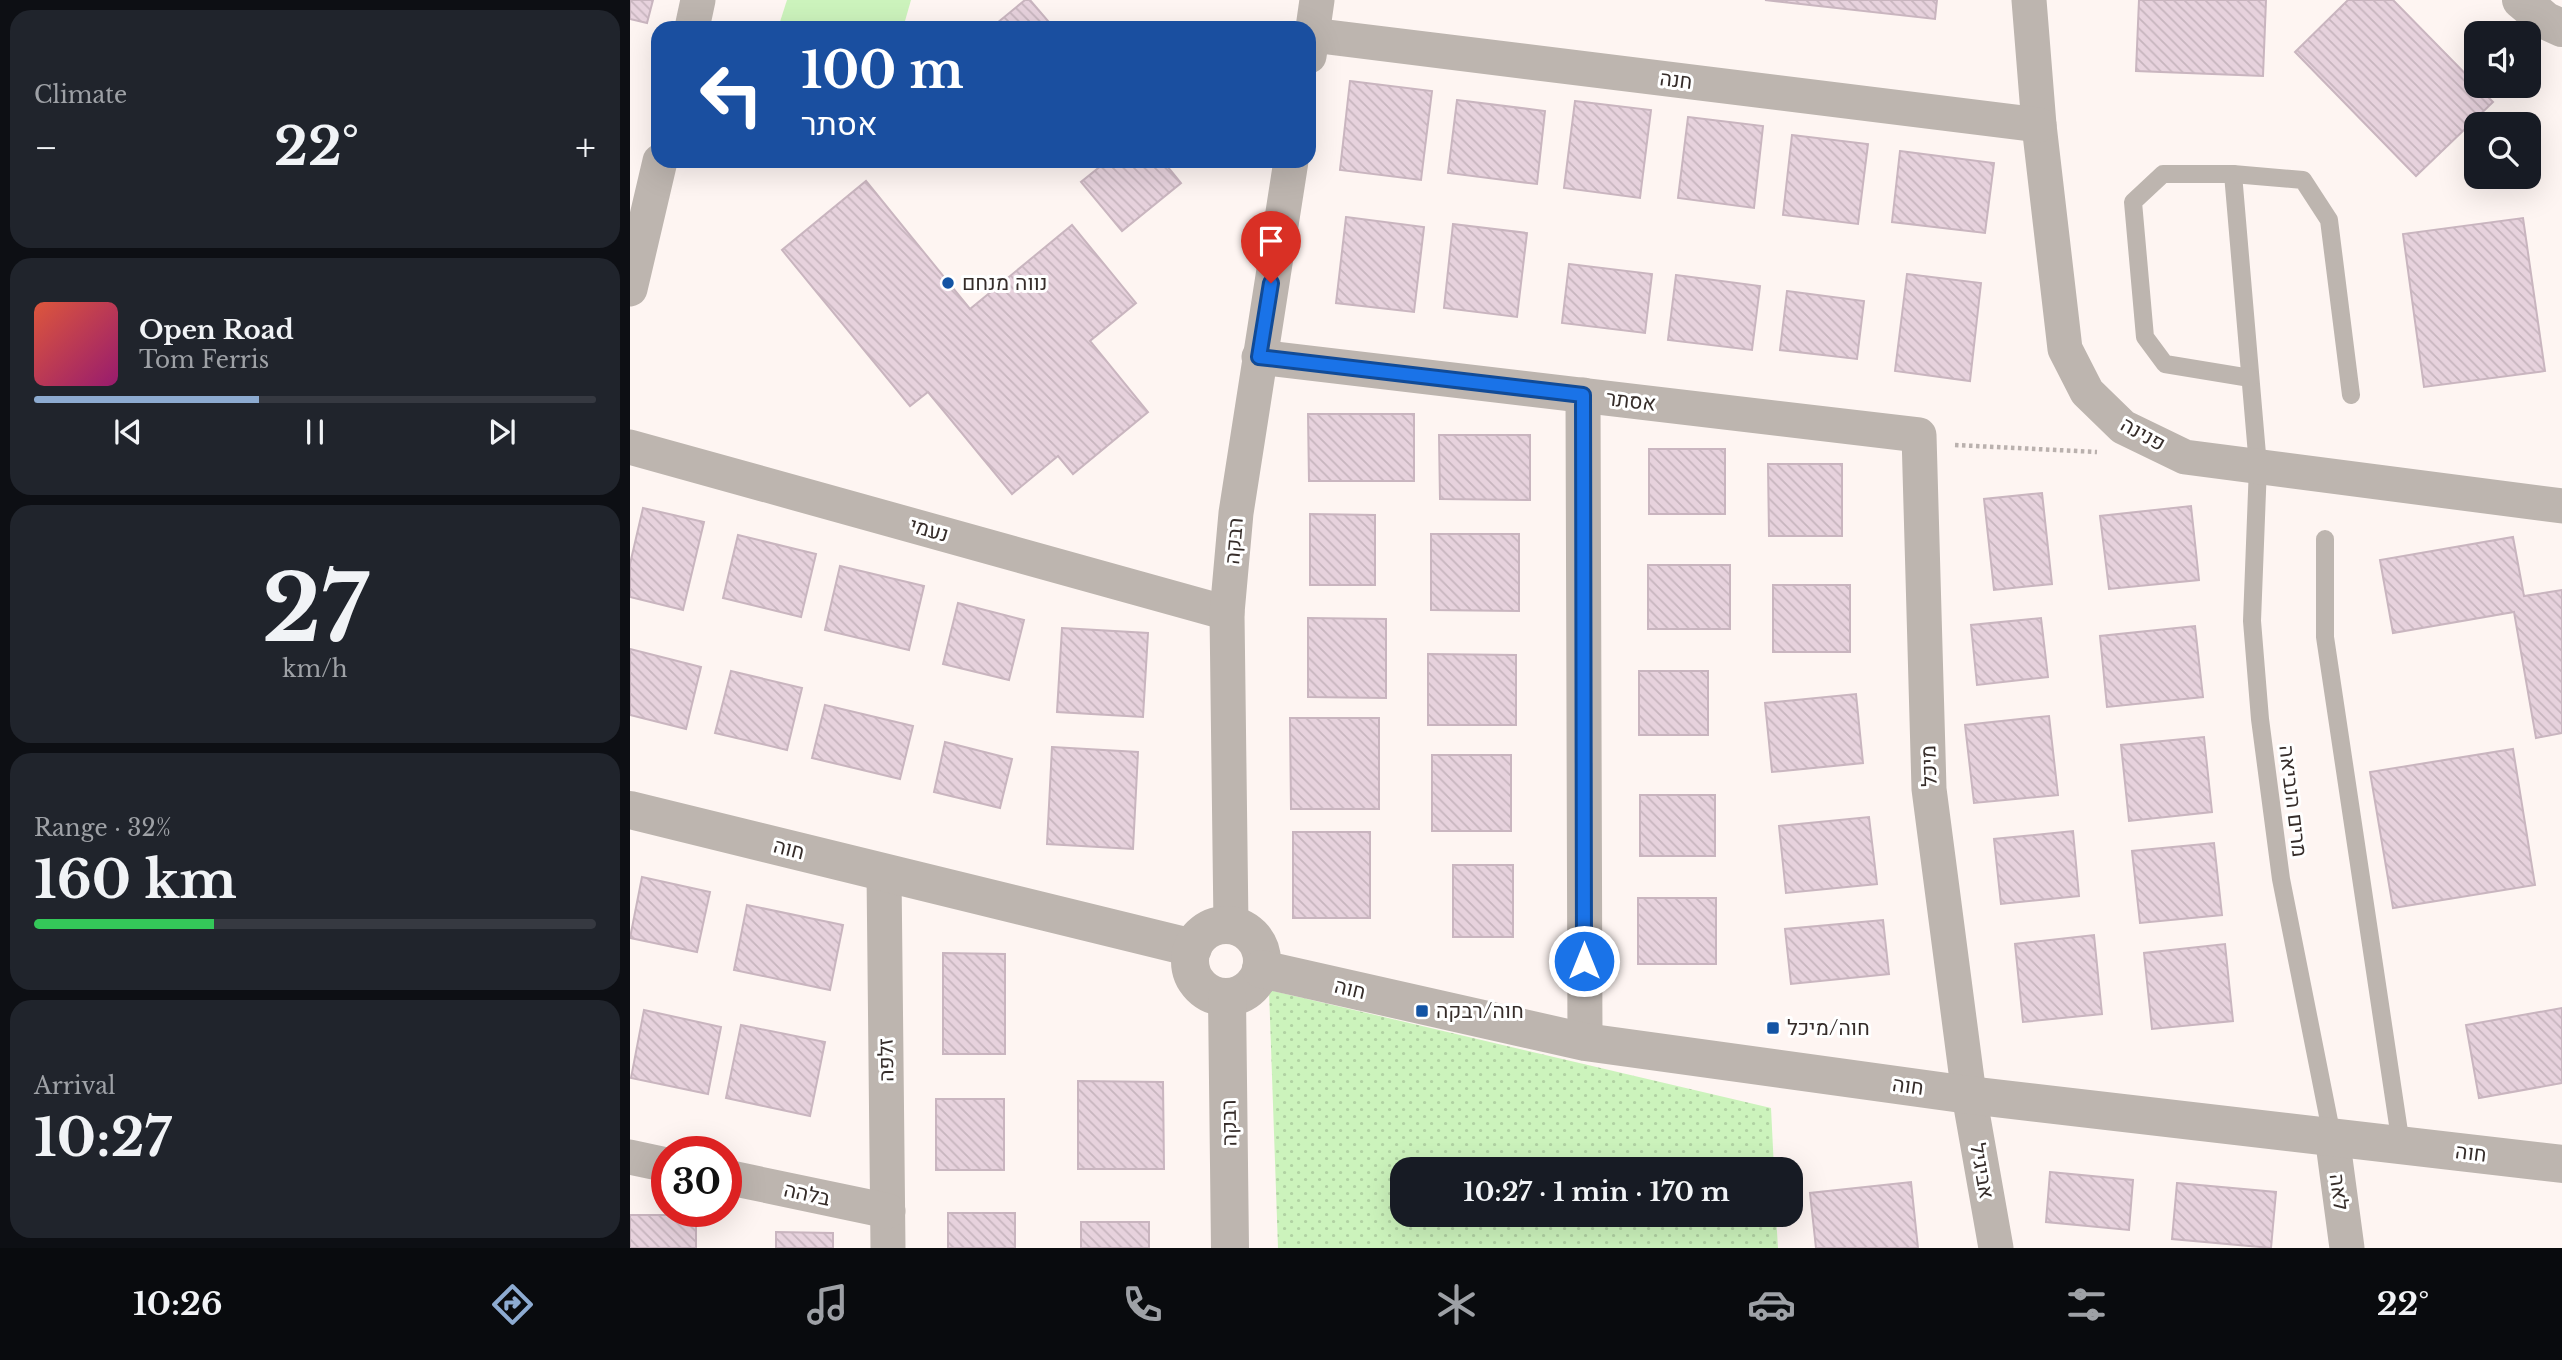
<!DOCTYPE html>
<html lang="en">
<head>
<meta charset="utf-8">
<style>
  :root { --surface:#171b24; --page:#20242c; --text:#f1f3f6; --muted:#9ea1a6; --line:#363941; --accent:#8dabd1 }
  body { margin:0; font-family:"Libre Baskerville",Heebo,serif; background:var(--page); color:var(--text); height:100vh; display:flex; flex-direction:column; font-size:26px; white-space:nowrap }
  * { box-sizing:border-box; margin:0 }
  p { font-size:23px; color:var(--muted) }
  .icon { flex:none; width:38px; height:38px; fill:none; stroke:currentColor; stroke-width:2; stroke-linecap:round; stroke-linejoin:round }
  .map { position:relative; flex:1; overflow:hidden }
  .drawer { display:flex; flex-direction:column; gap:10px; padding:10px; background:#0d0f14; width:630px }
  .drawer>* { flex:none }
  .banner { position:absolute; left:21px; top:21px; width:665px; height:147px; border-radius:21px; box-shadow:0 7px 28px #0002; background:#1a4fa0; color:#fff; overflow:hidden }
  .buttons { position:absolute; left:1834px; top:21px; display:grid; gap:14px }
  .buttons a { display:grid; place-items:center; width:77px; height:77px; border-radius:14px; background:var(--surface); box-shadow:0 7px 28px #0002; font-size:35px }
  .speed { position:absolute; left:21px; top:1136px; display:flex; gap:14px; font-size:35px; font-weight:700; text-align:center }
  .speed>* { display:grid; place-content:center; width:91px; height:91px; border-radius:50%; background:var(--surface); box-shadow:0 7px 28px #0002; line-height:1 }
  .speed .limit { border:10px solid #d22; background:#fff; color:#111 }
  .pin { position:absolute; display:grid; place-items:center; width:60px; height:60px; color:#fff; margin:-72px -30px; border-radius:50% 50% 50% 0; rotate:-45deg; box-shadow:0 0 7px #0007 }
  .pin .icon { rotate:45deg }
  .me { position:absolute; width:77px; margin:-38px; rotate:0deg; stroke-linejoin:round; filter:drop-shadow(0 0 5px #0008) }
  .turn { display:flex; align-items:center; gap:24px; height:147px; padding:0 35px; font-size:32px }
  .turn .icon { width:91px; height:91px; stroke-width:2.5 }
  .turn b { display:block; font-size:49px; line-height:60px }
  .big { font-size:52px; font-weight:700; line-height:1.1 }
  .drawer .tile { flex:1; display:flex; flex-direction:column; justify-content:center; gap:10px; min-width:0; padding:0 24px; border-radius:21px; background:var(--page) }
  .drawer .dial { align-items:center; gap:0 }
  .dial b { font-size:91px; line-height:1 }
  .song { display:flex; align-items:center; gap:21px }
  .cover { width:84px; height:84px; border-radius:10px; background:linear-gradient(135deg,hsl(10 70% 55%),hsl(320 70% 35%)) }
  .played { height:7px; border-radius:4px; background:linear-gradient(90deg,var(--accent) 40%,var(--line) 40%) }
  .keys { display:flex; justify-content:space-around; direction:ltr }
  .heat { display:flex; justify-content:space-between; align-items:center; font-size:38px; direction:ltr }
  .charge { height:10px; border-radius:5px; background:linear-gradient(90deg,#34c759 32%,var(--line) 0) }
  .trip { position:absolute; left:760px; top:1157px; width:413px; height:70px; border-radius:21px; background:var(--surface); box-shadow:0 7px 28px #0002; font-weight:700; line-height:70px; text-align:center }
  .dock { display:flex; height:112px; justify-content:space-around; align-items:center; background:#090b0e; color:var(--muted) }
  .dock .icon { width:49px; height:49px }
  .dock .selected { color:var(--accent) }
  .dock b { font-size:32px; color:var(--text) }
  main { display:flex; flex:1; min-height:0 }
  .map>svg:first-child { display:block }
  .grass { fill:#ccf3bc }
  .park { fill:url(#park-dots) }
  .building { fill:url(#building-back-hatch); stroke:#c9b5bf; stroke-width:2 }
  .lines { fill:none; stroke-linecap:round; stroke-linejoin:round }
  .path { stroke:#bab1ae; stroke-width:4.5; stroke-dasharray:3.5 3.5; stroke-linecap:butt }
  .service { stroke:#bdb5af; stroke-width:18 }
  .minor { stroke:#bdb5af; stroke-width:35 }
  .tertiary { stroke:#bdb5af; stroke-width:38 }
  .route-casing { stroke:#114b97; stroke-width:18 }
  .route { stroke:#1a73e8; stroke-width:12 }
  .poi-dot { fill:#1354a4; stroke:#fff; stroke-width:2.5 }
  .labels { text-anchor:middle; stroke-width:6; stroke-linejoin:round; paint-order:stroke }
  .street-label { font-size:21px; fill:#362d2a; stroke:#fff }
  .poi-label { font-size:21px; fill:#362d2a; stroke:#fff; text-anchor:start }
</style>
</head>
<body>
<main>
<section class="drawer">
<div class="tile"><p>Climate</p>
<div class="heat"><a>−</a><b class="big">22°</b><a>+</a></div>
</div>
<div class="tile">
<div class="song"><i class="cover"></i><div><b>Open Road</b><p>Tom Ferris</p></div></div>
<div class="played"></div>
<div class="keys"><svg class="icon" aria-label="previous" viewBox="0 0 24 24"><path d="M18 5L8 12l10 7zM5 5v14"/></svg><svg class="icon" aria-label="pause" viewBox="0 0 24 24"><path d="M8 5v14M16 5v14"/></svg><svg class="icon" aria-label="next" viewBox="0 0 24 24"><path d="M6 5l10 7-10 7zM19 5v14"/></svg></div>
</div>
<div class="tile dial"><b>27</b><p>km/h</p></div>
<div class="tile"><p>Range · 32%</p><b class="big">160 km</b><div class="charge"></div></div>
<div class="tile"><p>Arrival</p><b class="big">10:27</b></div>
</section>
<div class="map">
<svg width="1932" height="1248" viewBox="0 0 1932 1248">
  <defs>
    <pattern id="park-dots" width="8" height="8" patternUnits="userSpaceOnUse" patternTransform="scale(1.75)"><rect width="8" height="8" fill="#ccf3bc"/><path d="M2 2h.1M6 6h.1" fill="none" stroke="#b0d1a2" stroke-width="1.8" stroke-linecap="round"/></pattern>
    <pattern id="building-back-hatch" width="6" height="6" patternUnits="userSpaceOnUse" patternTransform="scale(1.75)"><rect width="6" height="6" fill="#e7d2dd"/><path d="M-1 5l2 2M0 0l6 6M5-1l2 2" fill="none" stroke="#c7b5be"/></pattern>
  </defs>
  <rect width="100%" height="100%" fill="#fef5f2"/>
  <path class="grass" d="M157,0H281L273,28H148Z"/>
  <path class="park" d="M639,990L1141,1108L1144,1169H772V1214L1146,1215L1148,1248H648Z"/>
  <g class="building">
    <path d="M0,0H23L17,23L0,19Z"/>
    <path d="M395,0H400L424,28H361Z"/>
    <path d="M1135,0H1307L1305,19Z"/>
    <path d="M1509,0H1636L1633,76L1506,71Z"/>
    <path d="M1718,0H1763L1863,102L1786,176L1665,52Z"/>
    <path d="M720,81L802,91L791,180L710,170Z"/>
    <path d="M827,100L915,111L907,184L818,173Z"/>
    <path d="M945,101L1021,110L1010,198L934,188Z"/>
    <path d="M1058,117L1133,126L1124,208L1048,198Z"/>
    <path d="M1162,135L1238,144L1228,224L1153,215Z"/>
    <path d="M1270,151L1364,163L1355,233L1262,222Z"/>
    <path d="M477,161H533L551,183L492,231L451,182Z"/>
    <path d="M236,181L340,309L442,225L506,303L460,341L518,412L443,474L428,456L382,494L298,392L280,406L152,250Z"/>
    <path d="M716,217L794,227L784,312L706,303Z"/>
    <path d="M1893,218L1915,371L1794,387L1773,234Z"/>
    <path d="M823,224L897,233L887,317L814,308Z"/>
    <path d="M939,264L1022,274L1015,333L932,323Z"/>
    <path d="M1277,274L1351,283L1340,381L1265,371Z"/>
    <path d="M1046,275L1130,286L1122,350L1038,340Z"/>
    <path d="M1157,291L1234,301L1227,359L1150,350Z"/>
    <path d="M678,414H784V481H679Z"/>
    <path d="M809,435H900V500L810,499Z"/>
    <rect x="1019" y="449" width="76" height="65"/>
    <path d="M1138,464H1212V536H1139Z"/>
    <path d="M1412,493L1422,584L1364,590L1354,499Z"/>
    <path d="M1561,506L1569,580L1479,589L1470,516Z"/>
    <path d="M13,508L74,522L53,610L0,597V564Z"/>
    <path d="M680,514L745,515V585H680Z"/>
    <path d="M801,534H889V611L801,610Z"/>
    <path d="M108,535L186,554L171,617L93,598Z"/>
    <path d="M1883,537L1894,596L1932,590V733L1906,738L1884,612L1763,633L1750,560Z"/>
    <rect x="1018" y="565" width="82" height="64"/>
    <path d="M210,566L294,586L279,650L195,630Z"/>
    <rect x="1143" y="585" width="77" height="67"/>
    <path d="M328,603L394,620L379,680L313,664Z"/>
    <path d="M678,618L756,619V698L678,697Z"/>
    <path d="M1411,618L1418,677L1347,685L1341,625Z"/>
    <path d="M1565,626L1573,697L1477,707L1470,636Z"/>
    <path d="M432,628L518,633L513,717L427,712Z"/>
    <path d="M0,649L71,667L56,729L0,715Z"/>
    <path d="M798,654L886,655V725H798Z"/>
    <path d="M101,671L172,688L157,750L85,733Z"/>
    <rect x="1009" y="671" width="69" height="64"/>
    <path d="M1226,694L1233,763L1142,772L1135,703Z"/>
    <path d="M195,705L283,726L270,779L182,758Z"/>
    <path d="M1419,716L1428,795L1344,803L1335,725Z"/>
    <path d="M660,718H749V809H661Z"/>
    <path d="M1574,737L1582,812L1499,821L1491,745Z"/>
    <path d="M315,742L382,759L370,808L304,792Z"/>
    <path d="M422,747L508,752L503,849L417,844Z"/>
    <path d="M1883,749L1905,885L1763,908L1740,772Z"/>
    <rect x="802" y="755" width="79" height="76"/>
    <rect x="1010" y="795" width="75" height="61"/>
    <path d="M1239,817L1247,884L1156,893L1149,826Z"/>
    <path d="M1443,831L1449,896L1371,904L1364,839Z"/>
    <rect x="663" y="832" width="77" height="86"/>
    <path d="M1584,843L1592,915L1510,923L1502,851Z"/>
    <rect x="823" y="865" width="60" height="72"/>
    <path d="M12,877L80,892L67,952L0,938Z"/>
    <rect x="1008" y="898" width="78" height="66"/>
    <path d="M117,905L213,925L200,990L104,970Z"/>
    <path d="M1253,920L1259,974L1161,984L1155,929Z"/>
    <path d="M1464,935L1472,1014L1393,1022L1385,944Z"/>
    <path d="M1595,944L1603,1021L1522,1029L1514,953Z"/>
    <path d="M313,953L375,954V1054H313Z"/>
    <path d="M1932,1008V1083L1849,1098L1836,1025Z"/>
    <path d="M14,1010L91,1027L78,1094L1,1078Z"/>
    <path d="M111,1025L195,1042L180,1116L96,1098Z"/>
    <path d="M448,1081L533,1082L534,1169H448Z"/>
    <rect x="306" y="1099" width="68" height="71"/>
    <path d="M1420,1172L1503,1180L1499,1230L1416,1222Z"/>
    <path d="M1281,1182L1288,1248H1186L1180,1193Z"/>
    <path d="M1547,1183L1646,1192L1641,1248L1542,1239Z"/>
    <rect x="318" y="1213" width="67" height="35"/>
    <rect x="0" y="1215" width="66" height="33"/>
    <rect x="451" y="1222" width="68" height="26"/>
    <path d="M146,1232L203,1233V1248H146Z"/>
  </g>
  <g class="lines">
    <path class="path" d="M1325,445L1467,452"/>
    <g class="service">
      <path d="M1603,174L1628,466L1622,621L1630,719L1651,879L1702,1136"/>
      <path d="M1620,378L1535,364L1515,337L1503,202L1533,174H1603L1673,180L1699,220L1721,395"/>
      <path d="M1695,539V637L1771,1145"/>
    </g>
    <g class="minor">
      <path d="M1399,0L1409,125L1435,349L1457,392L1493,427L1555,457L1932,506"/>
      <path d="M62,28L68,0"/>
      <path d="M682,35L1409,125"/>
      <path d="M679,56L687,0"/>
      <path d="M0,289L30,161"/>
      <path d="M629,357L1289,435L1299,789L1339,1095L1366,1248"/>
      <path d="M953,395L955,1042"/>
      <path d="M0,447L597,613"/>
      <path d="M254,872L258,1248"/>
      <path d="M601,926L597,613L606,513L661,161"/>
      <path d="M1702,1136L1717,1248"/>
      <path d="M0,1157L37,1165"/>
      <path d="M96,1177L258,1211"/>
    </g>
    <g class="tertiary">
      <path d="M1891,0L1916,21L1932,28"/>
      <path d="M0,810L563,948"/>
      <circle cx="596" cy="961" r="36"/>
      <path d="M631,969L955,1042L1339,1095L1932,1164"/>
      <path d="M597,997L600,1248"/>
    </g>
  </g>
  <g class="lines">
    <g class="route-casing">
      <path id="route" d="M641,283L629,357L953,395L954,961"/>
    </g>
    <use href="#route" class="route"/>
  </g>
  <g class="poi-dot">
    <circle cx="318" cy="283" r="7"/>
    <rect x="785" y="1004" width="14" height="14" rx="3.5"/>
    <rect x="1136" y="1021" width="14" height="14" rx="3.5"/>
  </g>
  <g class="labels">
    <g class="street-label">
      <text transform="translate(1046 80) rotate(7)" y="7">חנה</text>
      <text transform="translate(1001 401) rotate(7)" y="7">אסתר</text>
      <text transform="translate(1513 434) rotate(29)" y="7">פנינה</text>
      <text transform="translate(299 530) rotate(16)" y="7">נעמי</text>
      <text transform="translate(604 541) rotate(-85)" y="7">רבקה</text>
      <text transform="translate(1299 766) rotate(-92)" y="7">מיכל</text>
      <text transform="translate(1663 801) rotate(83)" y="7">מרים הנביאה</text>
      <text transform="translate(159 849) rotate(14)" y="7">חוה</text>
      <text transform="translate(720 989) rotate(13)" y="7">חוה</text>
      <text transform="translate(256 1060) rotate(-91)" y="7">זלפה</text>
      <text transform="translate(1278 1086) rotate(8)" y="7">חוה</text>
      <text transform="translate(599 1123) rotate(-91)" y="7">רבקה</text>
      <text transform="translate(1841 1153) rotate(7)" y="7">חוה</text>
      <text transform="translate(1352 1171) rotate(80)" y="7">אביגיל</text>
      <text transform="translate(1709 1192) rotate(82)" y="7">לאה</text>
      <text transform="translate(177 1194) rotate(12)" y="7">בלהה</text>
    </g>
    <g class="poi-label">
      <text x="332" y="290">נווה מנחם</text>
      <text x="806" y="1018">חוה/רבקה</text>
      <text x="1157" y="1035">חוה/מיכל</text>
    </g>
  </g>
</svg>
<div class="buttons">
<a><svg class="icon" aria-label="sound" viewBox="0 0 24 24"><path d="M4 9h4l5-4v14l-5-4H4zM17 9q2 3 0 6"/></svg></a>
<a><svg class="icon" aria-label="search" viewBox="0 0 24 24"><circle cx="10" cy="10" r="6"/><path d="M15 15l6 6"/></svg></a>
</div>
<div class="speed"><div class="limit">30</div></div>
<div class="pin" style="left:641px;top:283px;background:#d93025"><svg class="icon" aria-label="arrive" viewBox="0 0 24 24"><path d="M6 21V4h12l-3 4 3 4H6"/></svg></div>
<svg class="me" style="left:954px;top:961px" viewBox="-20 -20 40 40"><circle r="17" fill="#1a73e8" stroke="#fff" stroke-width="3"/><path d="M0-11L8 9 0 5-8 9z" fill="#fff"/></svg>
<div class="trip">10:27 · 1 min · 170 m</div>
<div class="banner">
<div class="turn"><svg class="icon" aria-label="left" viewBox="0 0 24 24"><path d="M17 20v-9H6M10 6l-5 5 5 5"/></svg><div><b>100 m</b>אסתר</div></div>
</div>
</div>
</main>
<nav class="dock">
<b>10:26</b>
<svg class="icon selected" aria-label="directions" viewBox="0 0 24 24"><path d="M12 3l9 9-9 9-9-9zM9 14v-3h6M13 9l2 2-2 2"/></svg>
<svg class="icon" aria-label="music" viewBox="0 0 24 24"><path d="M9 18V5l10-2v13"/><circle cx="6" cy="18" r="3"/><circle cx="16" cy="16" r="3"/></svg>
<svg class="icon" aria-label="phone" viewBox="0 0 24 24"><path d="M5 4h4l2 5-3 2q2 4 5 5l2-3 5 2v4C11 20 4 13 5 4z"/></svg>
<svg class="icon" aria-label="climate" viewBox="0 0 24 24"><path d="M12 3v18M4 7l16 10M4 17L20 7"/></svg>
<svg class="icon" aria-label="car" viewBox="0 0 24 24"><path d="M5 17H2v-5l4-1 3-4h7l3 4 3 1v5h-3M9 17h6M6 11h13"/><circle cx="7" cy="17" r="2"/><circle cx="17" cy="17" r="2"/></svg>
<svg class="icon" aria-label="filters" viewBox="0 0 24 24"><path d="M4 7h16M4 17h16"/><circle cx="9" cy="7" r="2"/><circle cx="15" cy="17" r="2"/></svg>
<b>22°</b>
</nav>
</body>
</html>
